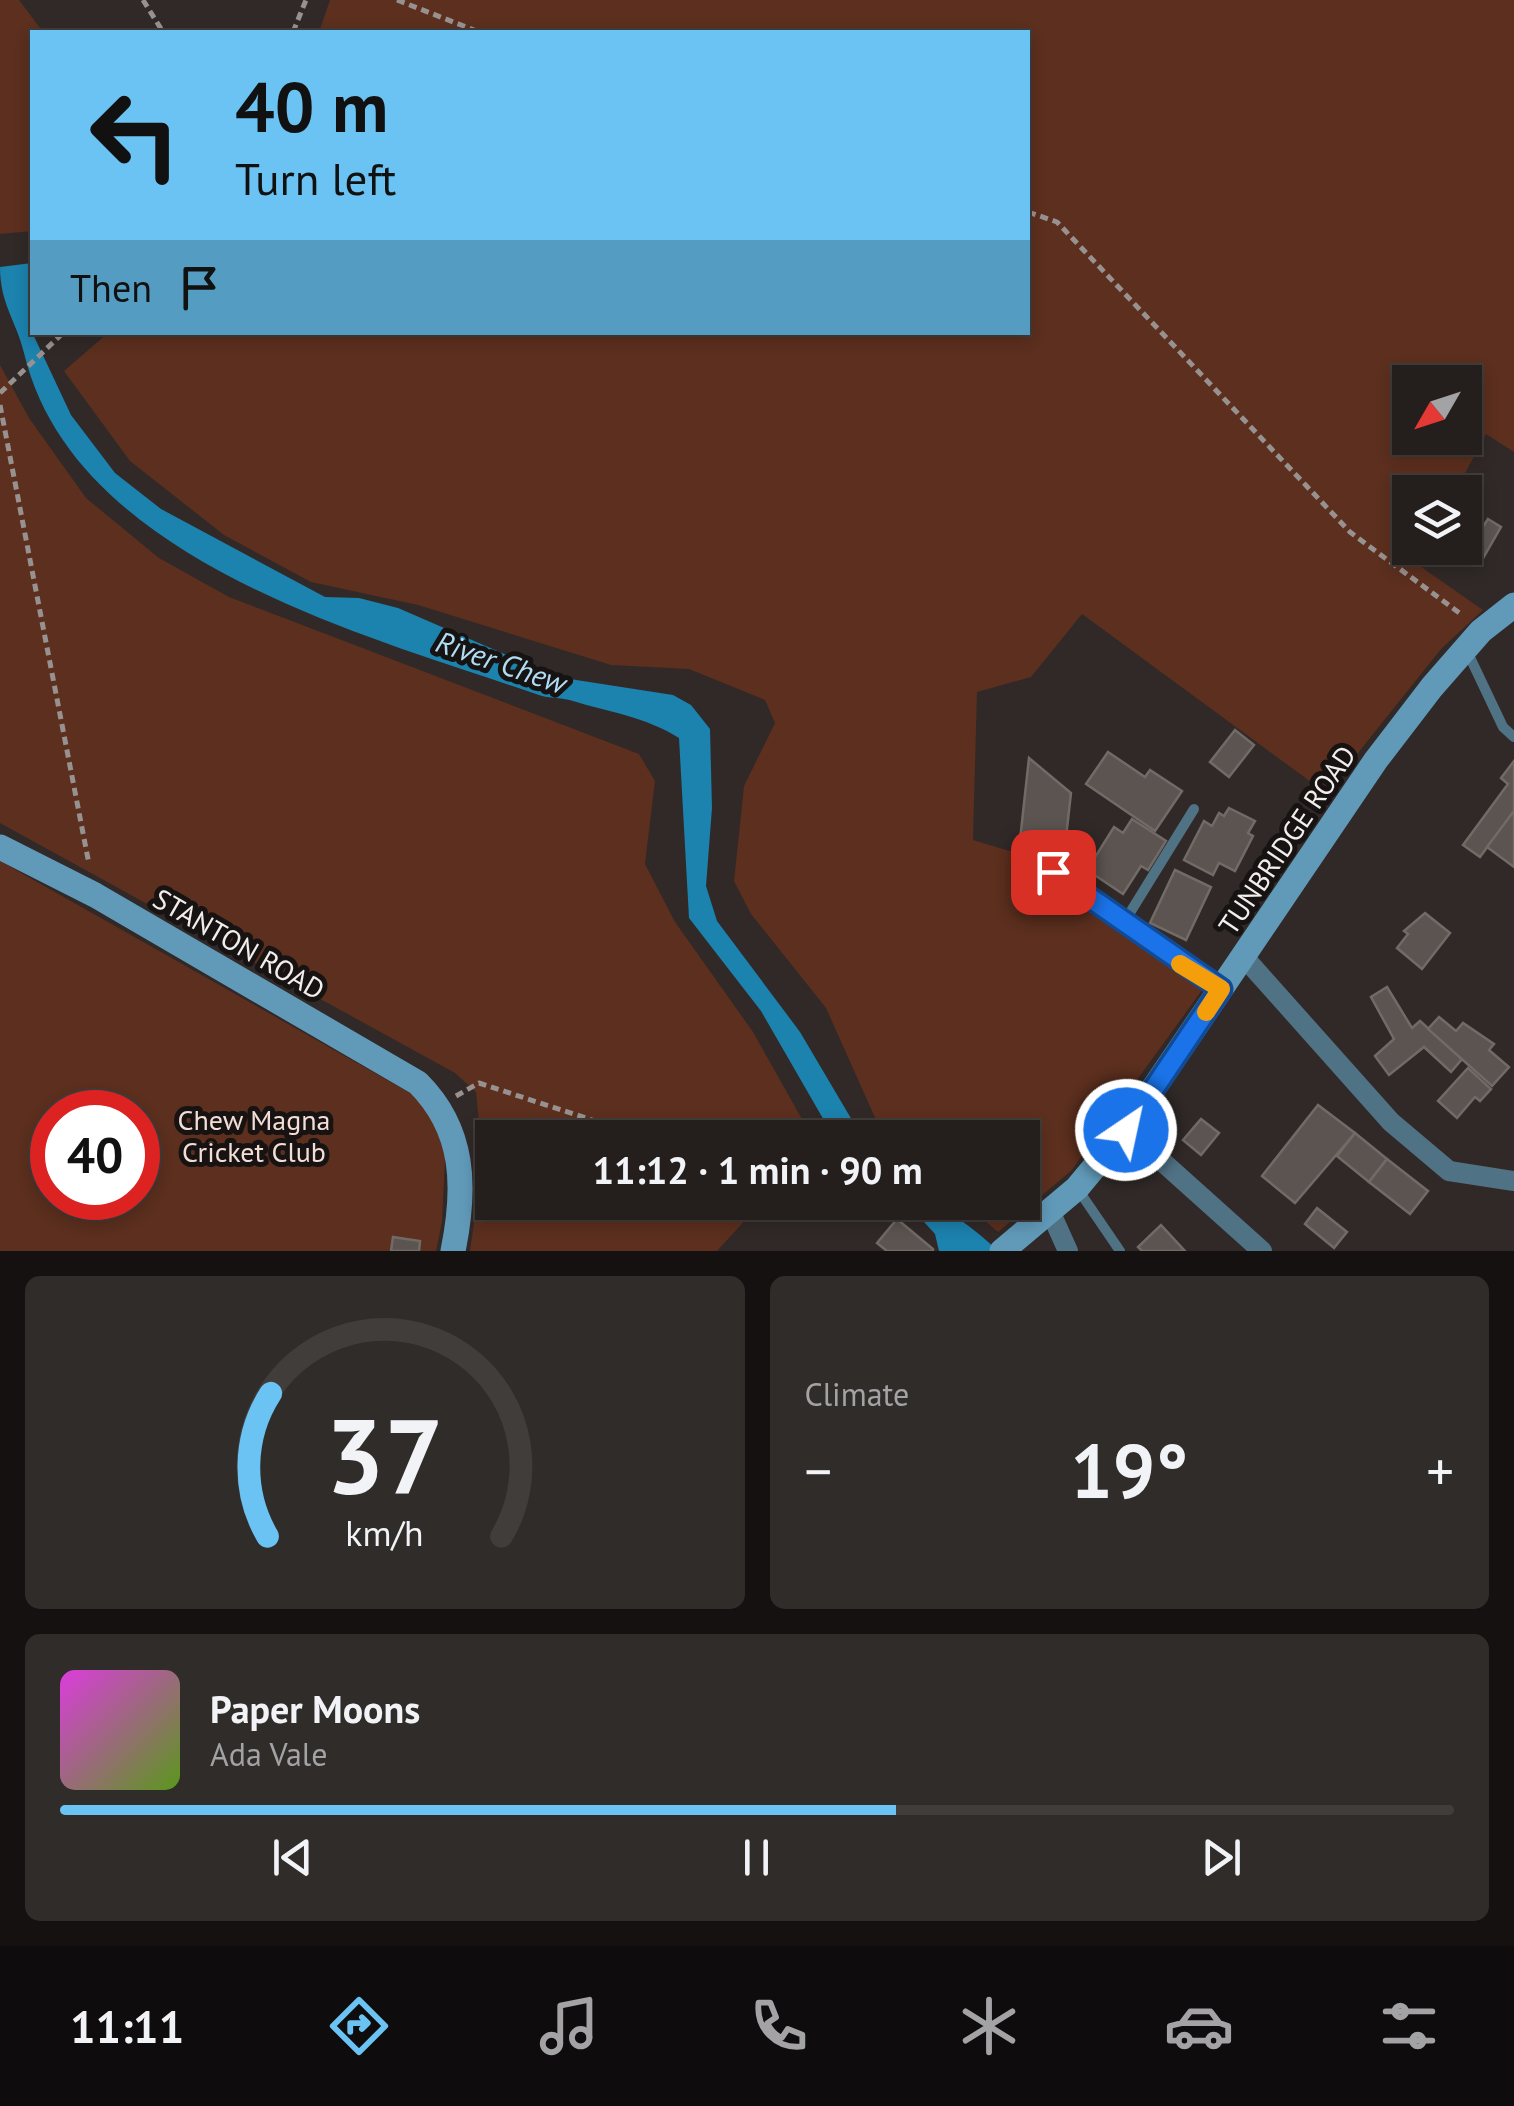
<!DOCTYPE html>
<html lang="en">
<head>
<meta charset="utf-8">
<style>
  :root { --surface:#241f1d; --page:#302c2a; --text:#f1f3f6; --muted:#a3a2a4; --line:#413d3b; --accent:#6ac3f2 }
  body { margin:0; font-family:"PT Sans",sans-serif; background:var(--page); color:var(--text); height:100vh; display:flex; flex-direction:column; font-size:38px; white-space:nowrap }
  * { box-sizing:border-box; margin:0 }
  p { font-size:32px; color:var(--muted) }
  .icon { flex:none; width:55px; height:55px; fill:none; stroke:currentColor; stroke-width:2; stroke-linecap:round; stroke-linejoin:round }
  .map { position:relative; height:1251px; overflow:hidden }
  .details { display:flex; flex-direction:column; gap:25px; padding:25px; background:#141110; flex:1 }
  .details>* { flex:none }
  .guide { position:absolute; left:30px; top:30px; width:1000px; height:305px; border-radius:0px; box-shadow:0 5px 15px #0003,0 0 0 2px var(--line); background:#6ac3f2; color:#111; overflow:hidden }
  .needle { width:65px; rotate:231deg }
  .fabs { position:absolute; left:1392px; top:365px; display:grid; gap:20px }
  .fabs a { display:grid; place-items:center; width:90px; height:90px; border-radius:0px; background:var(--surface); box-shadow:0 5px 15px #0003,0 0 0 2px var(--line); font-size:50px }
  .speed { position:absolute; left:30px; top:1090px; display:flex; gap:20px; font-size:50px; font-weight:700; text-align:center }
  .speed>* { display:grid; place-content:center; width:130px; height:130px; border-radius:50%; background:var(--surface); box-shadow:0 5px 15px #0003,0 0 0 2px var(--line); line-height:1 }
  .speed .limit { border:15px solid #d22; background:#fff; color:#111 }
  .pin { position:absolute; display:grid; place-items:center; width:85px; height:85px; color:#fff; margin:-42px; border-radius:20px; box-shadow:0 5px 15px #0006 }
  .me { position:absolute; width:110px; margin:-55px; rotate:34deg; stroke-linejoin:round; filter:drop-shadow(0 0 8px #0008) }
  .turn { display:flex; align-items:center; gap:35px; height:210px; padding:0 40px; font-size:45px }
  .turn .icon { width:130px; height:130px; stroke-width:2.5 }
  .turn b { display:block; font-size:70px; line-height:85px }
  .then { display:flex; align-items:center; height:95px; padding:0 40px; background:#0003; gap:20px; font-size:38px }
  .big { font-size:75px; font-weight:800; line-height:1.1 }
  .details .widget { flex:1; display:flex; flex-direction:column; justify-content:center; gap:15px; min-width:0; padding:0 35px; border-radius:15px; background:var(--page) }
  .details .dial { align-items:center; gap:0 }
  .dial svg { height:260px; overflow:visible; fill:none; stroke:var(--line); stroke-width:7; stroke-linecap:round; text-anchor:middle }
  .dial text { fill:var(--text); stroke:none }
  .song { display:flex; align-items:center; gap:30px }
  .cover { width:120px; height:120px; border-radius:15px; background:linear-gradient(135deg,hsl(300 70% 55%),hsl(90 70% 35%)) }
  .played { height:10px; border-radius:5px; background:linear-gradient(90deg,var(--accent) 60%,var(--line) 60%) }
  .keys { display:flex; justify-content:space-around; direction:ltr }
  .heat { display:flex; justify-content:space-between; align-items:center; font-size:55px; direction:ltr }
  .details .tiles { flex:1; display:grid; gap:25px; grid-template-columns:1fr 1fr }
  .widget:last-child { grid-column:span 2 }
  .trip { position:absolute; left:475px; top:1120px; width:565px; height:100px; border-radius:0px; background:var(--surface); box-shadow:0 5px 15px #0003,0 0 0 2px var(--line); font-weight:800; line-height:100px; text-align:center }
  .tabs { display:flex; height:160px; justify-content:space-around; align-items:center; background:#0e0c0c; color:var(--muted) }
  .tabs .icon { width:70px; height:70px }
  .tabs .on { color:var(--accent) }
  .tabs b { font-size:45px; color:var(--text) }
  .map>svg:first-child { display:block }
  .green { fill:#5c2f1e; fill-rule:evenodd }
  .water { fill:#1c82ae }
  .building { fill:#5b5451; stroke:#726a67; stroke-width:2.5 }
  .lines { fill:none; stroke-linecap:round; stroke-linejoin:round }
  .path { stroke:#97918f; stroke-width:5; stroke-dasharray:8 5; stroke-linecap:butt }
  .lane { stroke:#507285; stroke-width:10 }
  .street { stroke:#507285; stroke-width:20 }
  .secondary { stroke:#619ab9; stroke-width:25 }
  .route-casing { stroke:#114b97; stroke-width:25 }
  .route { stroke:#1a73e8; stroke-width:18 }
  .slow { stroke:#f59e0b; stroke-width:18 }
  .labels { text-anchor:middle; stroke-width:10; stroke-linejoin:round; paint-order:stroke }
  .street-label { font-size:28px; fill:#f2eeec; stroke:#161312 }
  .park-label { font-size:28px; fill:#f4ddd5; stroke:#161312 }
  .water-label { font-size:30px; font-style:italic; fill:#b1dcf4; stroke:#161312 }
</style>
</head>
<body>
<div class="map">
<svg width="1514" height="1251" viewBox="0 0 1514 1251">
  <rect width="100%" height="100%" fill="#302927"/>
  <g class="green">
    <path d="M0,0H19L43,32H32V231L0,234Z"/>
    <path d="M330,0H1514V452L1486,434L1455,492H1410V548H1426L1417,564L1483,610L1441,649L1326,793L1082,614L1031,677L977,692L973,840L1023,855L1205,986L1071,1171L998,1232L964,1203L1022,1202V1138H889L881,1131L826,1008L751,914L734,881L744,786L775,723L765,700L689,669L611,665L418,605L311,582L224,535L130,461L64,371L109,332H1028V32H319ZM1410,382H1465V438H1410Z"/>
    <path d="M0,365L29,418L86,498L159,558L229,597L639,754L655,781L645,864L675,922L753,1032L812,1137L492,1138V1202L761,1203L717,1251H470L483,1161L476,1092L455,1073L0,823Z"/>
    <path d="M0,861L426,1102L446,1140L442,1222L436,1251H0ZM52,1112H138V1198H52Z"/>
  </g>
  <g class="water">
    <path d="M32,263V332L71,415L115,473L161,509L325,597L359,598L398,608L557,677L673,695L691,705L710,729L712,808L706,886L717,921L800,1032L862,1137H838L825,1122L761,1011L689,918L679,738C646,717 609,712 573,701C561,697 548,699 536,694C362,634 73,559 24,353C16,320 0,304 0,267Z"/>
    <path d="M907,1203C946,1202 970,1227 999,1251H939L935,1234Z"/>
  </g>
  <g class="building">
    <path d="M1488,519L1501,527L1482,560L1475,556L1472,562L1462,557L1465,525L1479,533Z"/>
    <path d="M1235,730L1254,745L1229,777L1210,762Z"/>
    <path d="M1108,752L1145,777L1150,770L1182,791L1155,831L1086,784Z"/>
    <path d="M1029,758L1071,793L1064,855L1019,849Z"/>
    <path d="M1514,761V811L1480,857L1463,845L1508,784L1501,778Z"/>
    <path d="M1229,808L1255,821L1248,833L1253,836L1235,871L1219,863L1213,875L1184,860L1204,821L1212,826L1219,813L1224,816Z"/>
    <path d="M1514,811V867L1487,847Z"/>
    <path d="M1132,819L1166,841L1148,870L1141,866L1123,894L1087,870L1114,827L1123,833Z"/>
    <path d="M1175,870L1211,887L1186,940L1150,923Z"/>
    <path d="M1425,913L1450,933L1422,969L1397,948L1408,934L1404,931Z"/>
    <path d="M1387,987L1412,1028L1420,1021L1462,1059L1451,1072L1424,1047L1389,1075L1375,1056L1394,1039L1371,997Z"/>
    <path d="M1439,1017L1456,1031L1463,1023L1494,1044L1489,1050L1509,1067L1492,1086L1428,1029Z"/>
    <path d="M1468,1068L1491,1089L1480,1101L1475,1097L1457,1118L1438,1101Z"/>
    <path d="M1318,1105L1355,1133L1295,1203L1262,1176Z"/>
    <path d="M1201,1119L1219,1133L1201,1155L1183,1140Z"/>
    <path d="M1355,1133L1387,1159L1369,1182L1337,1156Z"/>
    <path d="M1387,1159L1428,1191L1410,1214L1369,1182Z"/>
    <path d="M1317,1208L1347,1232L1334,1248L1305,1224Z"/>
    <path d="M897,1219L933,1249V1251H887L877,1243Z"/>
    <path d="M1161,1225L1185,1251H1142L1138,1247Z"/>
    <path d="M393,1237L420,1241L419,1251H391Z"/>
  </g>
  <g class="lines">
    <g class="path">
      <path d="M143,0L163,32"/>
      <path d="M397,0L479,32"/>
      <path d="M293,32L306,0"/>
      <path d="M1028,212L1057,222L1350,532L1462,615"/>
      <path d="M0,393L64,332"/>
      <path d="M0,405L89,864"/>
      <path d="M456,1096L479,1083L647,1138"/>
    </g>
    <g class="lane">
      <path d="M1466,649L1503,727L1514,737"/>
      <path d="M1053,873L1220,989"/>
      <path d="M1123,924L1194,809"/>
      <path d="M1077,1188L1120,1251"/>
    </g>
    <g class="street">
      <path d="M1243,956L1391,1122L1449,1171L1514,1181"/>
      <path d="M1126,1129L1262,1251"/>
      <path d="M1050,1211L1068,1251"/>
    </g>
    <g class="secondary">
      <path d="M0,847L95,895L418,1083C465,1130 466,1187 453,1251"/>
      <path d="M1002,1251L1077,1188L1126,1129L1376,760L1432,687L1481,631L1514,605"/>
    </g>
  </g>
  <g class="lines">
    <g class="route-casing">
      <path id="route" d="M1053,872L1221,989L1126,1130"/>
    </g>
    <use href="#route" class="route"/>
    <path class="slow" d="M1180,964L1221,989L1206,1012"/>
  </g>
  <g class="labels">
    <g class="street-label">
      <text transform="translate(1287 840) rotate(-56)" y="10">TUNBRIDGE ROAD</text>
      <text transform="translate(239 944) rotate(30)" y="10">STANTON ROAD</text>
    </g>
    <g class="park-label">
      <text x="254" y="1130">Chew Magna<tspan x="254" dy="32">Cricket Club</tspan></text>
    </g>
    <g class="water-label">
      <text transform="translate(501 663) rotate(19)" y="10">River Chew</text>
    </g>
  </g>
</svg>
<div class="fabs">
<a><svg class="needle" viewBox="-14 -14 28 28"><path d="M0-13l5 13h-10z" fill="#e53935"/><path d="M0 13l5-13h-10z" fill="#a3a2a4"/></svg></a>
<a><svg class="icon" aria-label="layers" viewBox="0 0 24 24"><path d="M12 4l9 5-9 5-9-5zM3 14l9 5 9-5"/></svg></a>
</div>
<div class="speed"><div class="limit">40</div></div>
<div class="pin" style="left:1053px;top:872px;background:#d93025"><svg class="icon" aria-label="arrive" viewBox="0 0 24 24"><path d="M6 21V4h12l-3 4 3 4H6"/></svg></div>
<svg class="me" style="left:1126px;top:1130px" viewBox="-20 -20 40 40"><circle r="17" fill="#1a73e8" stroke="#fff" stroke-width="3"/><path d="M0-11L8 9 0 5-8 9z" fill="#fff"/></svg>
<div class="trip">11:12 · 1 min · 90 m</div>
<div class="guide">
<div class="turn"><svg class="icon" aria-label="left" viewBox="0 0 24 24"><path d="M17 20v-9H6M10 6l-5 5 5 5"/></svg><div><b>40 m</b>Turn left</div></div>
<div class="then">Then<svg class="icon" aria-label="arrive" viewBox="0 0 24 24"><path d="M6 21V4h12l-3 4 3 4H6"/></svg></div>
</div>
</div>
<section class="details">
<div class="tiles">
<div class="widget dial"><svg viewBox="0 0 100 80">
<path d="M14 69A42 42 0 1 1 86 69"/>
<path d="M14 69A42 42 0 0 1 15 25" stroke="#6ac3f2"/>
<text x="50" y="56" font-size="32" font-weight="700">37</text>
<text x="50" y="72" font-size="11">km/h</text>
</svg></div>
<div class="widget"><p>Climate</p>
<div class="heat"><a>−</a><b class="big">19°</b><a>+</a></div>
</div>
<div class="widget">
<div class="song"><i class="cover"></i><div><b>Paper Moons</b><p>Ada Vale</p></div></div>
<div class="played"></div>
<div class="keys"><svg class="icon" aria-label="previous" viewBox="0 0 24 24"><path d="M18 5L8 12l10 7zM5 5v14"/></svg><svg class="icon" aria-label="pause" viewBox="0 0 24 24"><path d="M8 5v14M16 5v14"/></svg><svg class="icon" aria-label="next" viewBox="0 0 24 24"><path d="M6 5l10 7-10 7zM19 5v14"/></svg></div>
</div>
</div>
</section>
<nav class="tabs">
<b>11:11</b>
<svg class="icon on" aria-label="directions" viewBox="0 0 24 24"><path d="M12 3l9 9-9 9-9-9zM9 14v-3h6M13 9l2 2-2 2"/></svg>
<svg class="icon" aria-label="music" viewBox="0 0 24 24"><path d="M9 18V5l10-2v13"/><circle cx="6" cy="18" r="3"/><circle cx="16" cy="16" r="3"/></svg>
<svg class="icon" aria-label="phone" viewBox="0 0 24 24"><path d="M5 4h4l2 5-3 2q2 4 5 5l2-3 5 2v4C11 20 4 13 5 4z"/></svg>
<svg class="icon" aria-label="climate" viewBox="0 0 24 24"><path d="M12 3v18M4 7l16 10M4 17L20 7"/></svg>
<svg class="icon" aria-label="car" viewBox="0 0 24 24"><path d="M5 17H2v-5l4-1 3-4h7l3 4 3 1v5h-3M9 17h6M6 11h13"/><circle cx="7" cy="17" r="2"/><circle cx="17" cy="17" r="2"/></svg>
<svg class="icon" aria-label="filters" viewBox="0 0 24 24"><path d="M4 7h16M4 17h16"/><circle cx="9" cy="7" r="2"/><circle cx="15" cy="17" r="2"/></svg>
</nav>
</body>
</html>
